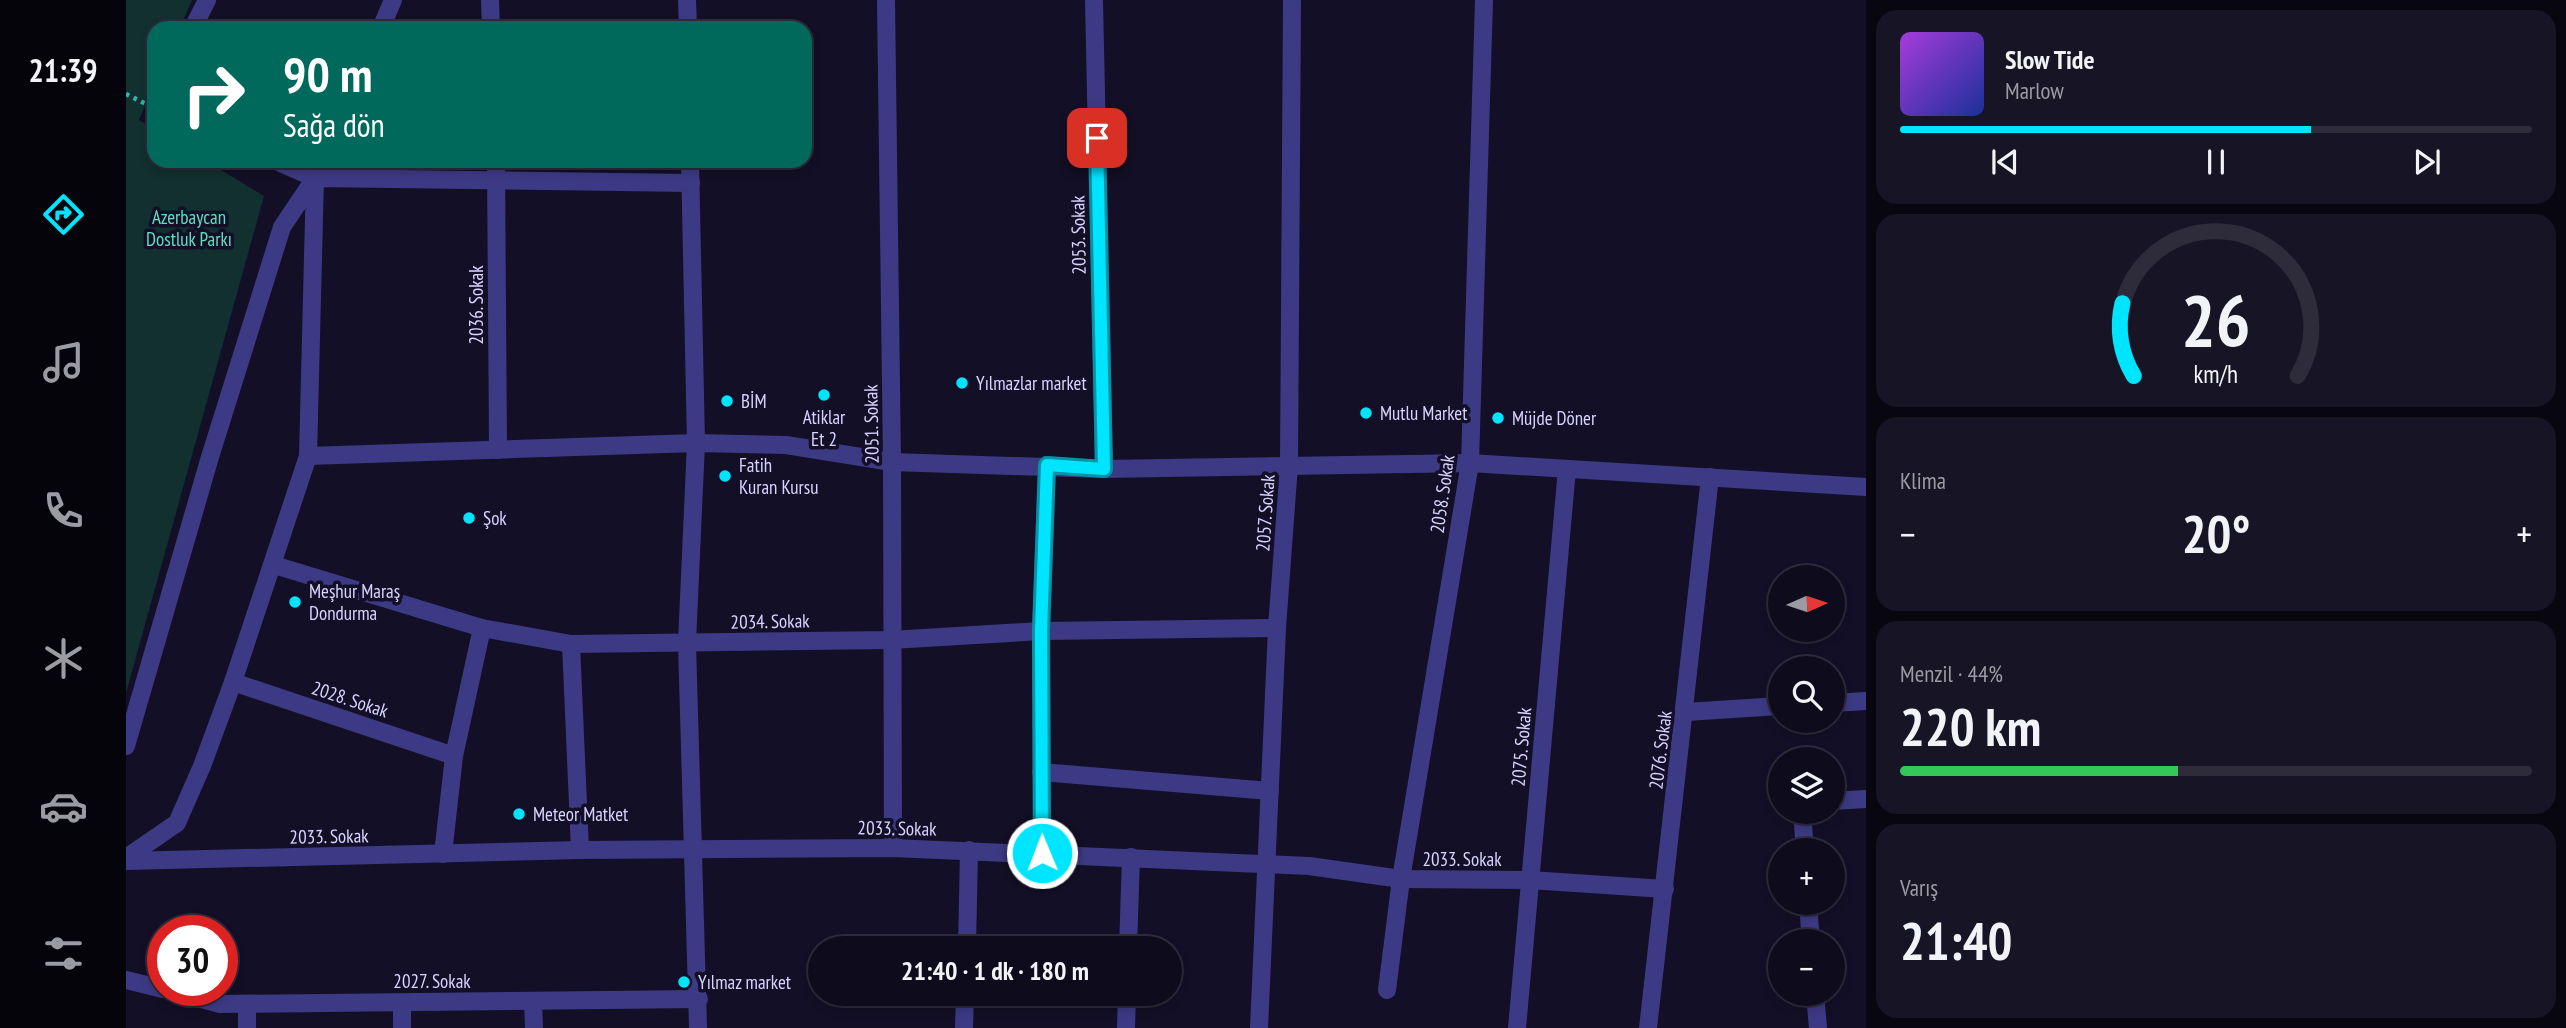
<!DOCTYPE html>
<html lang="tr">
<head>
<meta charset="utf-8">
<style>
  :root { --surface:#0e0b1c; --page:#171425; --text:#f1f3f6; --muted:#9b9ba3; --line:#2e2b3b; --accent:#00e5ff }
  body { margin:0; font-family:"PT Sans Narrow",sans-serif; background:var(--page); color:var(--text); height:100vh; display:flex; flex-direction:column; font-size:26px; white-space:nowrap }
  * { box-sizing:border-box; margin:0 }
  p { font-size:23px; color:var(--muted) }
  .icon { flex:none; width:38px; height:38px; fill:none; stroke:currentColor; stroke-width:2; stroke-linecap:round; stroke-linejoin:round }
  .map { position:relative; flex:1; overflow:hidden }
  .sheet { display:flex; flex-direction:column; gap:10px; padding:10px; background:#08060f; width:700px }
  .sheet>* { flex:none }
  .banner { position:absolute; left:21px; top:21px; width:665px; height:147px; border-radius:21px; box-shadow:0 4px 10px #0003,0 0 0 2px var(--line); background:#00695c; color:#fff; overflow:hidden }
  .needle { width:46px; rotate:87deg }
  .buttons { position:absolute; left:1642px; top:565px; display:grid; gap:14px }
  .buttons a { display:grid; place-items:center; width:77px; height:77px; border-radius:50%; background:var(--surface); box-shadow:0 4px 10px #0003,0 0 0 2px var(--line); font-size:35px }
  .speed { position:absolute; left:21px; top:915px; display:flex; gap:14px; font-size:35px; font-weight:700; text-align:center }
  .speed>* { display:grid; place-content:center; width:91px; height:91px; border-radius:50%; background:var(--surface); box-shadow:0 4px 10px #0003,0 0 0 2px var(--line); line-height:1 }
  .speed .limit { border:10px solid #d22; background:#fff; color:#111 }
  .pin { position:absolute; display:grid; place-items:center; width:60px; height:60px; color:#fff; margin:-30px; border-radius:14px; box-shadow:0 4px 10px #0006 }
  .me { position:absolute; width:77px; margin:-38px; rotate:359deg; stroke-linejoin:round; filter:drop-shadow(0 0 5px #0008) }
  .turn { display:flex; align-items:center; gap:24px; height:147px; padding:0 21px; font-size:32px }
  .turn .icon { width:91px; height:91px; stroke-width:2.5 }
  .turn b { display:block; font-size:49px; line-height:60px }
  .big { font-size:52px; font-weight:700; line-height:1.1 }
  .sheet .card { flex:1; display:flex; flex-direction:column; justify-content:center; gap:10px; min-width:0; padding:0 24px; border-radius:21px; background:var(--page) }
  .sheet .dial { align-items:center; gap:0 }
  .dial svg { height:182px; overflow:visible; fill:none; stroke:var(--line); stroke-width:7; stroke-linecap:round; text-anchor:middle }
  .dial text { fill:var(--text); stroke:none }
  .song { display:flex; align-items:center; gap:21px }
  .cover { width:84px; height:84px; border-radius:10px; background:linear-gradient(135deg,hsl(280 70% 55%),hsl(230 70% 35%)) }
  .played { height:7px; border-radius:4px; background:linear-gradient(90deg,var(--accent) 65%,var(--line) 65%) }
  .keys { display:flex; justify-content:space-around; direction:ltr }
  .heat { display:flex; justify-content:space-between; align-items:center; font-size:38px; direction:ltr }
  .charge { height:10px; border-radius:5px; background:linear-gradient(90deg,#34c759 44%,var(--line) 0) }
  .trip { position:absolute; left:682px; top:936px; width:374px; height:70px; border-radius:35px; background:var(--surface); box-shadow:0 4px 10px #0003,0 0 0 2px var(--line); font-weight:700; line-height:70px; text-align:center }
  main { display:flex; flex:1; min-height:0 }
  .tabs { display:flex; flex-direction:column; width:126px; justify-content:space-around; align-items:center; background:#06040b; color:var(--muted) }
  .tabs .icon { width:49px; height:49px }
  .tabs .current { color:var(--accent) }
  .tabs b { font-size:32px; color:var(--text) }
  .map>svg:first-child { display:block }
  .green { fill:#12302f }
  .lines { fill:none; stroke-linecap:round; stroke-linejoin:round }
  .path { stroke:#2fb8b0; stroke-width:4.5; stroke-dasharray:3.5 5; stroke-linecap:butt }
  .minor { stroke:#3d3a85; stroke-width:18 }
  .route-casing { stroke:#0095a6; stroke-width:18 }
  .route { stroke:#00e5ff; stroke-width:12 }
  .poi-dot { fill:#00e5ff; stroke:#130f26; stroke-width:2.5 }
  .labels { text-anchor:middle; stroke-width:7; stroke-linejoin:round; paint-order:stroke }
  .park-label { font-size:19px; fill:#5fe0c0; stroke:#130f26 }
  .street-label { font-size:19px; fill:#d9d4ff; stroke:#130f26 }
  .poi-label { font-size:19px; fill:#d9d4ff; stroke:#130f26; text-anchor:start }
</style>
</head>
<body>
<main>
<nav class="tabs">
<b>21:39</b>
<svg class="icon current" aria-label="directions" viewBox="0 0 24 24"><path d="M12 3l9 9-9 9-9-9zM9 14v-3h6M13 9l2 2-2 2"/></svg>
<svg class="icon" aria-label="music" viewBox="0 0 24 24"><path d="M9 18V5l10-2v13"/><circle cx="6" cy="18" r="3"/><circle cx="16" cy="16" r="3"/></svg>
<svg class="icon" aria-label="phone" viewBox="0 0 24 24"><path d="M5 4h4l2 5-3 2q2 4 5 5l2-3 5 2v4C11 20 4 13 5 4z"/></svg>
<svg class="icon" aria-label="climate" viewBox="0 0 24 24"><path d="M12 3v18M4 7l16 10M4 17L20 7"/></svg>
<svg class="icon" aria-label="car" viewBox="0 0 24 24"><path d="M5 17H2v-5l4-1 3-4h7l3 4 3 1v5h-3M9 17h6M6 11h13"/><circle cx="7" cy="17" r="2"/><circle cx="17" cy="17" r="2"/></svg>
<svg class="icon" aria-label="filters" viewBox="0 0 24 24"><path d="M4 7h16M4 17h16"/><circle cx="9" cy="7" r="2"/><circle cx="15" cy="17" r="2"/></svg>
</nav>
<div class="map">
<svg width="1740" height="1028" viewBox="0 0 1740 1028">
  <rect width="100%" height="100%" fill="#130f26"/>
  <path class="green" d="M0,0H66L54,28H28V86L13,120L28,129V161H80L138,196L0,693Z"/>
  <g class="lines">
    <path class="path" d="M0,94L28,108"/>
    <g class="minor">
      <path d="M364,0L365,28"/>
      <path d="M561,0L562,28"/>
      <path d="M760,0L766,462L767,848"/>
      <path d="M968,0L978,469"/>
      <path d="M67,28L81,0"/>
      <path d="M255,28L267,0"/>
      <path d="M150,161L189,178"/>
      <path d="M370,161L372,450"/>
      <path d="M564,161L570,443L561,643L572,1028"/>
      <path d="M182,456L570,443L660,445L766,462L978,469L1344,463L1740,487"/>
      <path d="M148,565L356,628L445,644L765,640L915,631L1151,628"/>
      <path d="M445,644L454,850"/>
      <path d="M107,682L328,756"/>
      <path d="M1706,703L1740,701"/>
      <path d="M1560,712L1654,706"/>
      <path d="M0,746L84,457L156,227L189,178L565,183"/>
      <path d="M915,772L1144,791"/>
      <path d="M1706,801L1740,799"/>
      <path d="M1676,812L1679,850"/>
      <path d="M916,853L915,631L921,465"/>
      <path d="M317,854L328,756L356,628"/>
      <path d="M0,858L51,823L76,766L107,682L182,456L189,178L197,161"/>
      <path d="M0,861L454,850L767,848L1183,866L1275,879L1404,880L1539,889"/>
      <path d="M1682,903L1685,942"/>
      <path d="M841,948L843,850"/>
      <path d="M1002,948L1005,857"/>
      <path d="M0,980L37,989"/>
      <path d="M42,990L94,1004L573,999"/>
      <path d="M1261,990L1275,879L1344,463L1358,0"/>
      <path d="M1689,994L1692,1028"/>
      <path d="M407,1002L408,1028"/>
      <path d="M121,1004V1028"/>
      <path d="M276,1028V1003"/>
      <path d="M838,1028L839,994"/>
      <path d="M1000,1028L1001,994"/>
      <path d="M1133,1028L1151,628L1163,465L1166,0"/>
      <path d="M1391,1028L1441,469"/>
      <path d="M1522,1028L1584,477"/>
    </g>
  </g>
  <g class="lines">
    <g class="route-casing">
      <path id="route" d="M916,853L915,631L921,465L978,469L971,138"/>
    </g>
    <use href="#route" class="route"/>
  </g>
  <g class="poi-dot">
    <circle cx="836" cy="383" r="7"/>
    <circle cx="698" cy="395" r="7"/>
    <circle cx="601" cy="401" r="7"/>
    <circle cx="1240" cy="413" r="7"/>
    <circle cx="1372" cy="418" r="7"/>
    <circle cx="599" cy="476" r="7"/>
    <circle cx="343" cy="518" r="7"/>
    <circle cx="169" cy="602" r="7"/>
    <circle cx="393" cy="814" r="7"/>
    <circle cx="558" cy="982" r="7"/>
  </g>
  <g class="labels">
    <g class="park-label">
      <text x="63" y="224">Azerbaycan<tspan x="63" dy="22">Dostluk Parkı</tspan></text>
    </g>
    <g class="street-label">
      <text transform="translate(952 235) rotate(-91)" y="7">2053. Sokak</text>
      <text transform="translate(350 305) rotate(-90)" y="7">2036. Sokak</text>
      <text transform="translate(745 424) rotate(-91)" y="7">2051. Sokak</text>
      <text transform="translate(1316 494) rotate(-82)" y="7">2058. Sokak</text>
      <text transform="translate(1139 513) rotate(-86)" y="7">2057. Sokak</text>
      <text transform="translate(644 621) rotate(-1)" y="7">2034. Sokak</text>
      <text transform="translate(224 699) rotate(18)" y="7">2028. Sokak</text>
      <text transform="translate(1395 747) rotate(-85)" y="7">2075. Sokak</text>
      <text transform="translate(1534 750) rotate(-83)" y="7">2076. Sokak</text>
      <text transform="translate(771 828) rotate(1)" y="7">2033. Sokak</text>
      <text transform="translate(203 836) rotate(-1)" y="7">2033. Sokak</text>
      <text x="1336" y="866">2033. Sokak</text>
      <text x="306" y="988">2027. Sokak</text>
    </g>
    <g class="poi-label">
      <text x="850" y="390">Yılmazlar market</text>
      <text x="615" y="408">BİM</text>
      <text x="1254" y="420">Mutlu Market</text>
      <text x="698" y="424" text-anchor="middle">Atiklar<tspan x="698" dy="22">Et 2</tspan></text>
      <text x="1386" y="425">Müjde Döner</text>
      <text x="613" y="472">Fatih<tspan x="613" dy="22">Kuran Kursu</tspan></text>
      <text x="357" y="525">Şok</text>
      <text x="183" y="598">Meşhur Maraş<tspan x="183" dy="22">Dondurma</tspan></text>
      <text x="407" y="821">Meteor Matket</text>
      <text x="572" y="989">Yılmaz market</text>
    </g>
  </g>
</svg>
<div class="buttons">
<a><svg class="needle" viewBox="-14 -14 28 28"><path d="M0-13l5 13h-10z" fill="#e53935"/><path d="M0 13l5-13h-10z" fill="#9b9ba3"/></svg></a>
<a><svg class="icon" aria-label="search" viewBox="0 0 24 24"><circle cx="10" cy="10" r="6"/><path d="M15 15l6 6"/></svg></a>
<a><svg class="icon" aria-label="layers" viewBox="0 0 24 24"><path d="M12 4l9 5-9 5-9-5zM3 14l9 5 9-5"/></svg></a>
<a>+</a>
<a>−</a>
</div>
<div class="speed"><div class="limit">30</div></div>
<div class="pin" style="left:971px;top:138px;background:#d93025"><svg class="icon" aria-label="arrive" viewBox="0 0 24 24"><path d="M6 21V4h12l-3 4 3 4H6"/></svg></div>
<svg class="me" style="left:916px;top:853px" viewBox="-20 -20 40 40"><circle r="17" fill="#00e5ff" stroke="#fff" stroke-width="3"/><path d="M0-11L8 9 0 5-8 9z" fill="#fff"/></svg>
<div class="trip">21:40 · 1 dk · 180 m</div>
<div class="banner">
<div class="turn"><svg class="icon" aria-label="right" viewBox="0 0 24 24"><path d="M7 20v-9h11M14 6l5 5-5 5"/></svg><div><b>90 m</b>Sağa dön</div></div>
</div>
</div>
<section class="sheet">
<div class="card">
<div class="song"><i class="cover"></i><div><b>Slow Tide</b><p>Marlow</p></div></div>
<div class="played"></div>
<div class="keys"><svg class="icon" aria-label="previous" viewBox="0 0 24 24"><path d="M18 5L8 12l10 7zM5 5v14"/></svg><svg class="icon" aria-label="pause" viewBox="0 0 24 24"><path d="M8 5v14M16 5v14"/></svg><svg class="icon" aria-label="next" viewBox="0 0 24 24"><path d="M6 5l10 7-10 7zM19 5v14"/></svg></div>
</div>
<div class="card dial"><svg viewBox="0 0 100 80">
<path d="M14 69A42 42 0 1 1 86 69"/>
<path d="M14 69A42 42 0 0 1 9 37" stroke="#00e5ff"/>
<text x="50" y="56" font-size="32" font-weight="700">26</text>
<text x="50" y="72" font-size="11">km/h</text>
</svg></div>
<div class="card"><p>Klima</p>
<div class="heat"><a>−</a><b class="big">20°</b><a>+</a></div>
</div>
<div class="card"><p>Menzil · 44%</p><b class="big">220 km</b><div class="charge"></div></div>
<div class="card"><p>Varış</p><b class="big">21:40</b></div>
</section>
</main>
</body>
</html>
